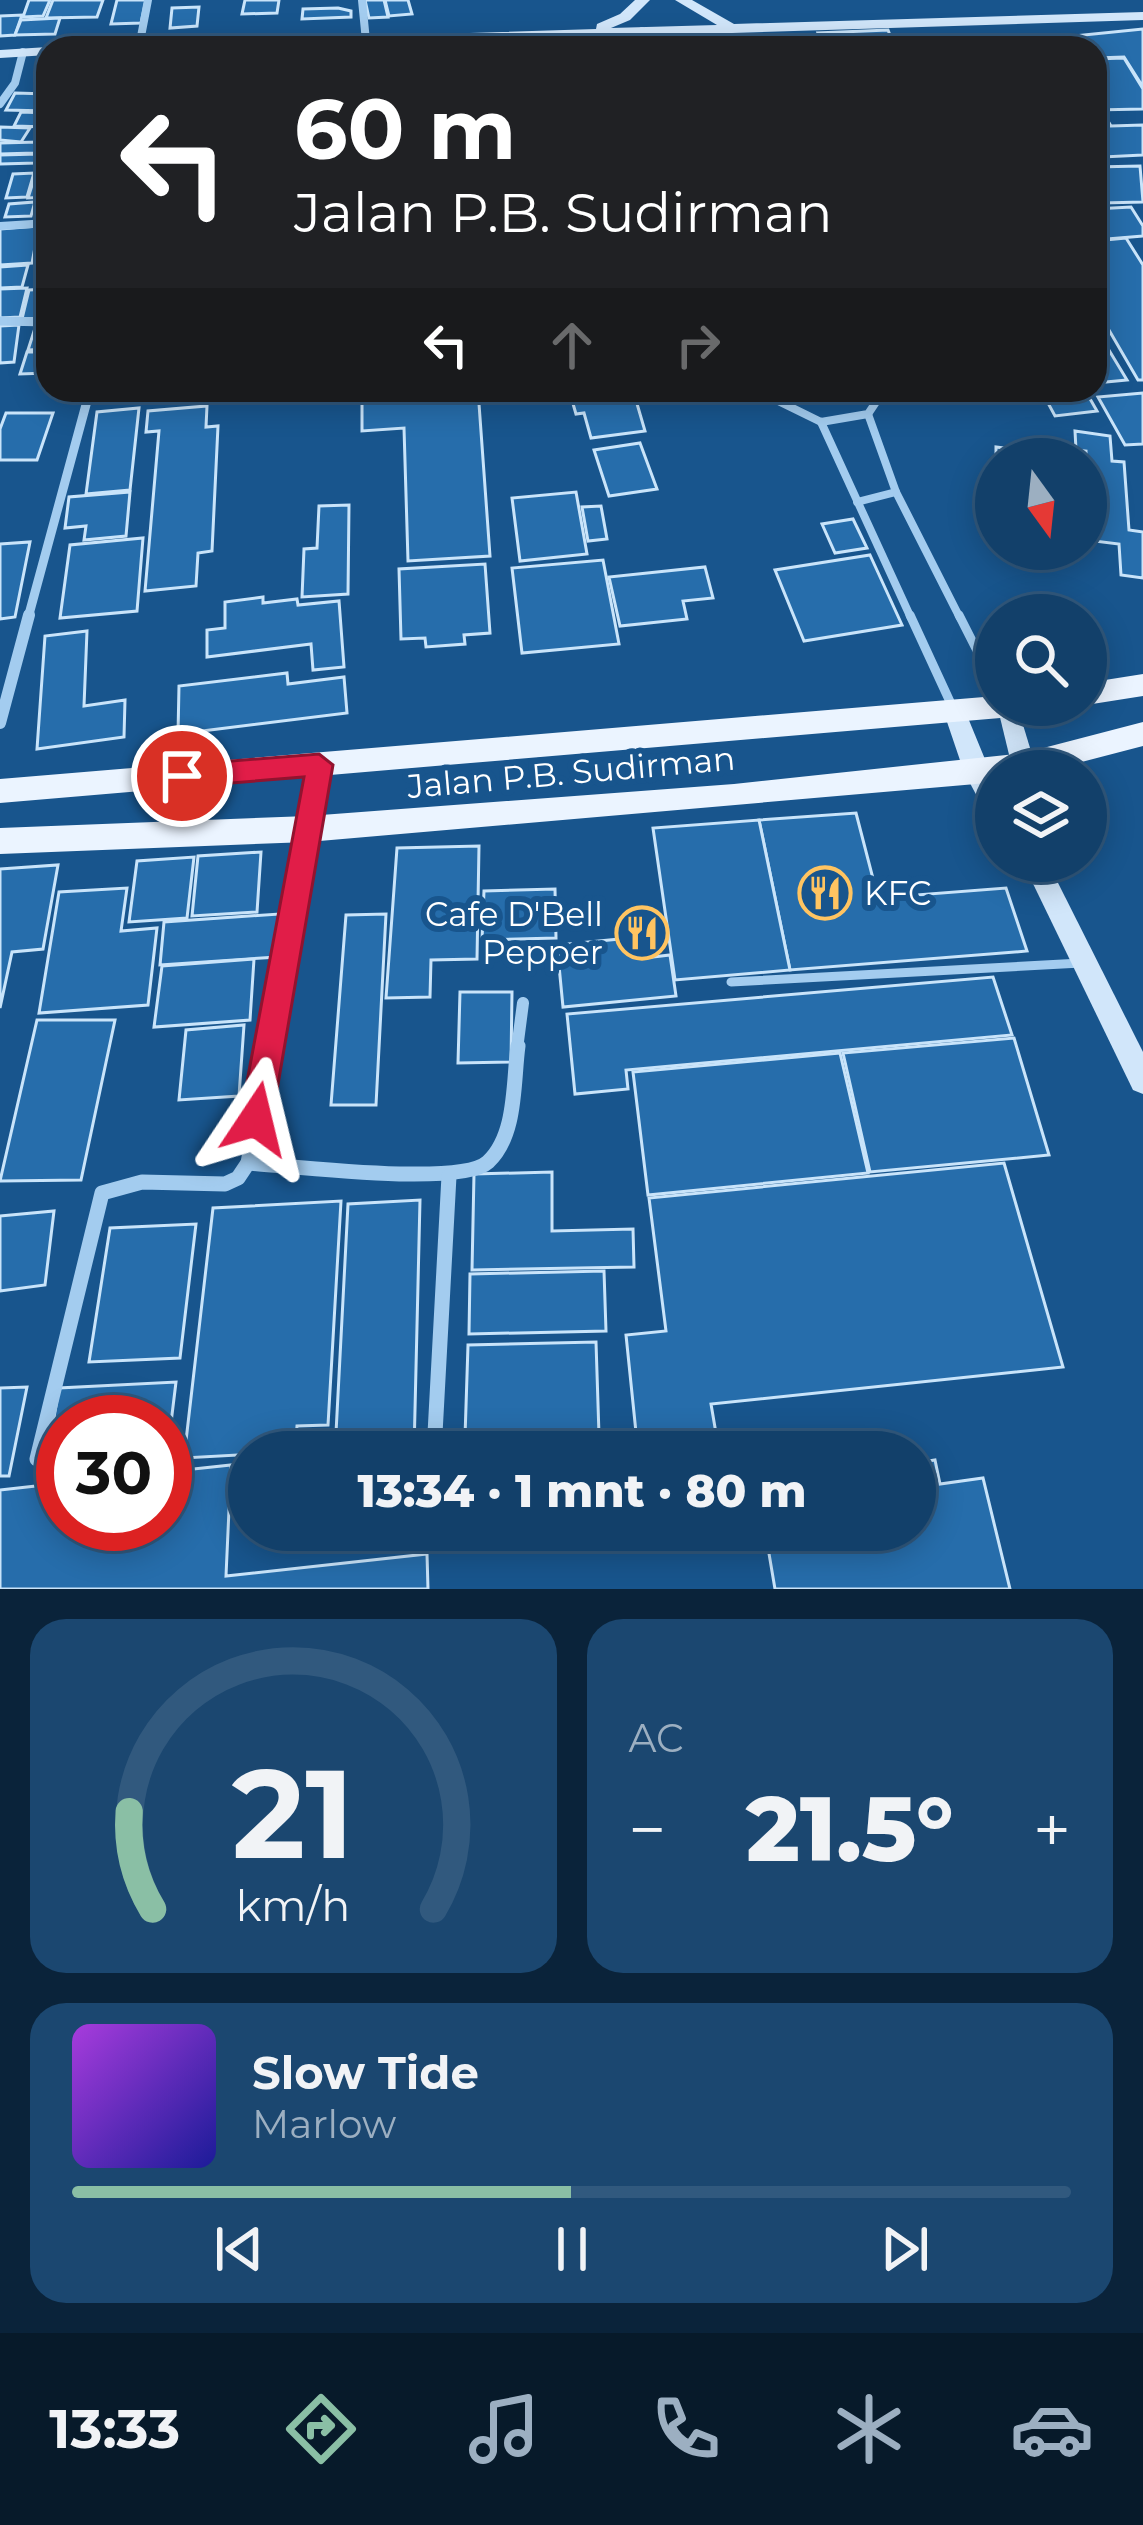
<!DOCTYPE html>
<html lang="id">
<head>
<meta charset="utf-8">
<style>
  :root { --surface:#12406a; --page:#1b4770; --text:#f1f3f6; --muted:#9cafc1; --line:#31597e; --accent:#8abfa5 }
  body { margin:0; font-family:Montserrat,sans-serif; background:var(--page); color:var(--text); height:100vh; display:flex; flex-direction:column; font-size:45px; white-space:nowrap }
  * { box-sizing:border-box; margin:0 }
  p { font-size:39px; color:var(--muted) }
  .icon { flex:none; width:66px; height:66px; fill:none; stroke:currentColor; stroke-width:2; stroke-linecap:round; stroke-linejoin:round }
  .map { position:relative; height:1589px; overflow:hidden }
  .panel { display:flex; flex-direction:column; gap:30px; padding:30px; background:#0a233a; flex:1 }
  .panel>* { flex:none }
  .banner { position:absolute; left:36px; top:36px; width:1071px; height:366px; border-radius:36px; box-shadow:0 6px 30px #0003,0 0 0 3px var(--line); background:#202124; color:#fff; overflow:hidden }
  .needle { width:78px; rotate:165deg }
  .controls { position:absolute; left:975px; top:438px; display:grid; gap:24px }
  .controls a { display:grid; place-items:center; width:132px; height:132px; border-radius:50%; background:var(--surface); box-shadow:0 6px 30px #0003,0 0 0 3px var(--line); font-size:60px }
  .speed { position:absolute; left:36px; top:1395px; display:flex; gap:24px; font-size:60px; font-weight:700; text-align:center }
  .speed>* { display:grid; place-content:center; width:156px; height:156px; border-radius:50%; background:var(--surface); box-shadow:0 6px 30px #0003,0 0 0 3px var(--line); line-height:1 }
  .speed .limit { border:18px solid #d22; background:#fff; color:#111 }
  .pin { position:absolute; display:grid; place-items:center; width:102px; height:102px; color:#fff; margin:-51px; border:6px solid #fff; border-radius:50%; box-shadow:0 3px 12px #0007 }
  .me { position:absolute; width:132px; margin:-66px; rotate:10deg; stroke-linejoin:round; filter:drop-shadow(0 0 9px #0008) }
  .turn { display:flex; align-items:center; gap:42px; height:252px; padding:0 60px; font-size:54px }
  .turn .icon { width:156px; height:156px; stroke-width:2.5 }
  .turn b { display:block; font-size:84px; line-height:102px }
  .lanes { display:flex; align-items:center; height:114px; padding:0 60px; background:#0003; justify-content:center; gap:60px; direction:ltr }
  .lanes .off { opacity:.35 }
  .big { font-size:90px; font-weight:800; line-height:1.1 }
  .panel .widget { flex:1; display:flex; flex-direction:column; justify-content:center; gap:18px; min-width:0; padding:0 42px; border-radius:36px; background:var(--page) }
  .panel .dial { align-items:center; gap:0 }
  .dial svg { height:312px; overflow:visible; fill:none; stroke:var(--line); stroke-width:7; stroke-linecap:round; text-anchor:middle }
  .dial text { fill:var(--text); stroke:none }
  .song { display:flex; align-items:center; gap:36px }
  .cover { width:144px; height:144px; border-radius:18px; background:linear-gradient(135deg,hsl(280 70% 55%),hsl(240 70% 35%)) }
  .played { height:12px; border-radius:6px; background:linear-gradient(90deg,var(--accent) 50%,var(--line) 50%) }
  .keys { display:flex; justify-content:space-around; direction:ltr }
  .heat { display:flex; justify-content:space-between; align-items:center; font-size:66px; direction:ltr }
  .panel .tiles { flex:1; display:grid; gap:30px; grid-template-columns:1fr 1fr }
  .widget:last-child { grid-column:span 2 }
  .trip { position:absolute; left:228px; top:1431px; width:708px; height:120px; border-radius:60px; background:var(--surface); box-shadow:0 6px 30px #0003,0 0 0 3px var(--line); font-weight:800; line-height:120px; text-align:center }
  .tab-bar { display:flex; height:192px; justify-content:space-around; align-items:center; background:#071a2a; color:var(--muted) }
  .tab-bar .icon { width:84px; height:84px }
  .tab-bar .on { color:var(--accent) }
  .tab-bar b { font-size:54px; color:var(--text) }
  .map>svg:first-child { display:block }
  .building { fill:#266dab; stroke:#c9e4fa; stroke-width:3 }
  .lines { fill:none; stroke-linecap:round; stroke-linejoin:round }
  .lane-far2 { stroke:#a3ccef; stroke-width:6 }
  .lane-far1 { stroke:#a3ccef; stroke-width:8 }
  .lane { stroke:#a3ccef; stroke-width:9 }
  .street-far3 { stroke:#a3ccef; stroke-width:8 }
  .street-far2 { stroke:#a3ccef; stroke-width:9 }
  .street-far1 { stroke:#a3ccef; stroke-width:12 }
  .street { stroke:#a3ccef; stroke-width:15 }
  .secondary { fill:#d1e6fa; fill-rule:evenodd }
  .primary { fill:#ebf4ff; fill-rule:evenodd }
  .route { fill:#e11d48; stroke:#92132f; stroke-width:3 }
  .labels { text-anchor:middle; stroke-width:12; stroke-linejoin:round; paint-order:stroke }
  .street-label { font-size:33px; fill:#fff; stroke:#18558d }
  .poi-label { font-size:33px; fill:#fff; stroke:#18558d; text-anchor:start }
</style>
</head>
<body>
<div class="map">
<svg width="1143" height="1589" viewBox="0 0 1143 1589">
  <rect width="100%" height="100%" fill="#18558d"/>
  <g class="building">
    <path d="M29,0H50L43,16L23,17Z"/>
    <path d="M53,0H103L97,17L46,18Z"/>
    <path d="M117,0H146L141,23L111,24Z"/>
    <path d="M245,0H279L277,13L242,14Z"/>
    <path d="M365,0H384L388,17L369,18Z"/>
    <path d="M385,0H408L412,14L389,16Z"/>
    <path d="M199,7L197,26L170,28L172,8Z"/>
    <path d="M338,8L351,11V17L302,19L303,9Z"/>
    <path d="M22,15L15,35L0,36V16Z"/>
    <path d="M60,18L55,34L15,35L21,20Z"/>
    <path d="M1143,29V87L1124,57L1095,58V48H1070L1064,37Z"/>
    <path d="M888,30L895,48H824L818,33Z"/>
    <path d="M720,31L727,45L667,48L661,36Z"/>
    <path d="M1124,58L1143,89V109L1095,110V59Z"/>
    <path d="M15,93L48,94V111L6,110Z"/>
    <path d="M1095,111H1102L1111,126L1143,125V155L1103,157L1095,141Z"/>
    <path d="M21,112L48,113V127L14,126Z"/>
    <path d="M0,127L30,128L21,142L0,140Z"/>
    <path d="M38,142L35,153L0,154V143Z"/>
    <path d="M39,154L36,163L0,164V155Z"/>
    <path d="M1140,166L1143,202L1102,203L1095,190V167Z"/>
    <path d="M34,173L27,197L6,198L13,174Z"/>
    <path d="M48,178V197L28,198L34,179Z"/>
    <path d="M35,202L31,216L5,217L9,204Z"/>
    <path d="M1131,207L1143,226V236L1095,240V209Z"/>
    <path d="M39,226L32,263L0,265V229Z"/>
    <path d="M1126,238L1143,265V380H1138L1095,306V241Z"/>
    <path d="M28,265L22,287L0,288V267Z"/>
    <path d="M27,288L20,317L0,318V289Z"/>
    <path d="M48,289V318L22,319L29,290Z"/>
    <path d="M19,325L14,362L0,363V326Z"/>
    <path d="M36,325H48V349L28,350Z"/>
    <path d="M1095,327L1127,380L1095,383Z"/>
    <path d="M27,352H48V373L20,374Z"/>
    <path d="M94,390H171L169,400L90,402Z"/>
    <path d="M195,390H242V396L194,400Z"/>
    <path d="M255,390H322V394L254,399Z"/>
    <path d="M362,390H478L490,556L408,561L404,428L362,431Z"/>
    <path d="M569,390H633L645,431L591,438L584,413L576,414Z"/>
    <path d="M1085,390L1097,411L1055,416L1042,392Z"/>
    <path d="M1143,393V444L1125,445L1098,397Z"/>
    <path d="M207,406L206,427L218,426L212,551L198,553L196,586L145,591L159,431L146,432L148,411Z"/>
    <path d="M139,408L130,490L86,494L97,412Z"/>
    <path d="M6,413H53L37,460H0V429Z"/>
    <path d="M1075,431L1110,436L1112,461L1124,462L1129,530L1143,532V578L1121,575L1119,544L1086,540V459H996V447L1086,458V451L1076,450Z"/>
    <path d="M640,443L657,489L609,496L594,450Z"/>
    <path d="M130,492L126,536L84,540L86,526L65,528L69,497Z"/>
    <path d="M576,492L587,554L520,561L512,498Z"/>
    <path d="M349,505L348,594L302,597L304,549L317,548L319,506Z"/>
    <path d="M601,506L607,539L588,541L582,507Z"/>
    <path d="M853,519L867,548L835,553L822,524Z"/>
    <path d="M143,538L137,611L60,618L70,545Z"/>
    <path d="M30,542L15,617L0,619V544Z"/>
    <path d="M870,555L902,625L804,641L775,570Z"/>
    <path d="M603,560L619,644L522,653L512,568Z"/>
    <path d="M485,564L490,633L464,635L465,644L426,647L425,638L401,639L399,569Z"/>
    <path d="M705,567L713,598L683,601L687,619L620,626L609,577Z"/>
    <path d="M263,597V603L297,599L298,605L339,601L344,667L313,670L311,644L207,657V630L225,628V602Z"/>
    <path d="M87,631L84,706L125,700L124,737L37,749L45,636Z"/>
    <path d="M287,673L288,684L344,677L347,713L178,734L179,686Z"/>
    <path d="M856,813L878,898L1006,888L1027,951L790,970L759,820Z"/>
    <path d="M759,820L790,970L675,980L653,828Z"/>
    <path d="M479,846L477,959L431,960L430,997L386,998L397,848Z"/>
    <path d="M261,852L257,912L192,916L198,856Z"/>
    <path d="M194,857L187,918L129,922L137,861Z"/>
    <path d="M58,865L43,949L12,952L0,1008V869Z"/>
    <path d="M127,888L121,931L157,928L148,1005L39,1013L59,892Z"/>
    <path d="M555,889L556,938L482,940L484,891Z"/>
    <path d="M279,914L277,957L160,965L164,922Z"/>
    <path d="M386,914L376,1105H331L346,915Z"/>
    <path d="M641,937L644,958L670,955L676,996L563,1007L557,945Z"/>
    <path d="M254,959L250,1020L154,1027L162,966Z"/>
    <path d="M993,977L1012,1035L626,1070L628,1089L575,1094L567,1014Z"/>
    <path d="M460,992H512L511,1062L458,1063Z"/>
    <path d="M37,1020H115L81,1180L0,1181Z"/>
    <path d="M244,1025L239,1096L179,1100L186,1030Z"/>
    <path d="M1014,1038L1049,1155L870,1172L843,1053Z"/>
    <path d="M840,1053L868,1173L648,1195L633,1072Z"/>
    <path d="M1004,1163L1063,1367L711,1404L718,1445L638,1452L626,1335L666,1331L649,1198Z"/>
    <path d="M552,1172V1231L633,1229L634,1267L472,1270L474,1174Z"/>
    <path d="M420,1200L414,1452H335L348,1204Z"/>
    <path d="M341,1201L328,1425L297,1426L295,1452L184,1458L213,1208Z"/>
    <path d="M54,1211L45,1285L0,1291V1216Z"/>
    <path d="M196,1224L180,1358L89,1362L110,1228Z"/>
    <path d="M604,1271L606,1331L469,1334L470,1274Z"/>
    <path d="M596,1342L599,1435L465,1437L468,1345Z"/>
    <path d="M176,1382L166,1464L165,1422H63V1469L45,1470L59,1388Z"/>
    <path d="M27,1387L9,1476H0V1388Z"/>
    <path d="M935,1460L940,1484L983,1478L1010,1589H775L765,1530H915V1463Z"/>
    <path d="M231,1465L226,1576L427,1554L428,1589H0V1490L63,1483V1524H165V1472Z"/>
    <path d="M294,1530H413L293,1539Z"/>
  </g>
  <g class="lines">
    <path class="lane-far2" d="M642,30L644,48"/>
    <g class="lane-far1">
      <path d="M644,390L700,397L762,394"/>
      <path d="M756,390L821,422L868,414L884,390"/>
      <path d="M868,414L896,492L960,618"/>
      <path d="M821,422L911,618"/>
      <path d="M857,502L896,492"/>
    </g>
    <g class="lane">
      <path d="M910,615L952,706"/>
      <path d="M959,615L996,688"/>
      <path d="M731,982L1081,963"/>
    </g>
    <g class="street-far3">
      <path d="M362,0L366,41"/>
      <path d="M139,47L148,0"/>
      <path d="M0,104L15,83L23,52"/>
      <path d="M0,226L48,223"/>
    </g>
    <g class="street-far2">
      <path d="M0,321L48,322"/>
      <path d="M28,618L90,390"/>
    </g>
    <g class="street-far1">
      <path d="M0,723L29,615"/>
      <path d="M268,1049L319,765"/>
      <path d="M517,1049L523,1003"/>
    </g>
    <g class="street">
      <path d="M248,1163C292,1166 461,1187 488,1162C517,1135 513,1082 518,1046"/>
      <path d="M434,1452L449,1176"/>
      <path d="M37,1459L102,1193L142,1182L225,1184L238,1178L248,1163L269,1046"/>
    </g>
    <g class="secondary">
      <path d="M635,0H650L630,20L611,28L717,25L675,0H692L734,24L1143,12V20L252,48H107L114,44L596,29L597,24L620,14Z"/>
      <path d="M48,47L53,48H48V55L0,58V50Z"/>
      <path d="M955,704L966,713L996,786V818L987,815L964,772L944,713Z"/>
      <path d="M997,705H1017L1037,771H1013Z"/>
      <path d="M1022,861H1047L1143,1052V1094L1133,1090Z"/>
    </g>
    <g class="primary">
      <path d="M1143,674V696L1086,705V683Z"/>
      <path d="M996,696V705H1037L1033,713L1023,716L0,803V779Z"/>
      <path d="M1143,722V746L1047,771H996V781L976,784L308,842L0,854V828L308,816L734,784L1024,753Z"/>
    </g>
  </g>
  <path class="route" d="M319,754L333,765L272,1119L268,1130L256,1135L245,1130L240,1119L304,777L182,787L169,776L182,765Z"/>
  <defs>
    <g id="restaurant-ring" transform="scale(2.7)"><circle r="9.5" fill="#18558d" stroke="#ffc461" stroke-width="1.5"/><path d="M-5-6h1v4h1v-4h1v4h1v-4h1v5L-1.5 .5V6h-2V.5L-5-1ZM5-6V6H3V1.5H1.5Q1.5-4 5-6Z" fill="#ffc461"/></g>
  </defs>
  <g fill-rule="evenodd">
    <use href="#restaurant-ring" x="825" y="893"/>
    <use href="#restaurant-ring" x="642" y="933"/>
  </g>
  <g class="labels">
    <g class="street-label">
      <text transform="translate(571 772) rotate(-5)" y="12">Jalan P.B. Sudirman</text>
    </g>
    <g class="poi-label">
      <text x="864" y="905">KFC</text>
      <text x="603" y="926" text-anchor="end">Cafe D'Bell<tspan x="603" dy="38">Pepper</tspan></text>
    </g>
  </g>
</svg>
<div class="controls">
<a><svg class="needle" viewBox="-14 -14 28 28"><path d="M0-13l5 13h-10z" fill="#e53935"/><path d="M0 13l5-13h-10z" fill="#9cafc1"/></svg></a>
<a><svg class="icon" aria-label="search" viewBox="0 0 24 24"><circle cx="10" cy="10" r="6"/><path d="M15 15l6 6"/></svg></a>
<a><svg class="icon" aria-label="layers" viewBox="0 0 24 24"><path d="M12 4l9 5-9 5-9-5zM3 14l9 5 9-5"/></svg></a>
</div>
<div class="speed"><div class="limit">30</div></div>
<div class="pin" style="left:182px;top:776px;background:#d93025"><svg class="icon" aria-label="arrive" viewBox="0 0 24 24"><path d="M6 21V4h12l-3 4 3 4H6"/></svg></div>
<svg class="me" style="left:256px;top:1119px" viewBox="-20 -20 40 40"><path d="M0-17L14 15 0 8-14 15z" fill="#e11d48" stroke="#fff" stroke-width="4"/></svg>
<div class="trip">13:34 · 1 mnt · 80 m</div>
<div class="banner">
<div class="turn"><svg class="icon" aria-label="left" viewBox="0 0 24 24"><path d="M17 20v-9H6M10 6l-5 5 5 5"/></svg><div><b>60 m</b>Jalan P.B. Sudirman</div></div>
<div class="lanes"><svg class="icon" aria-label="left" viewBox="0 0 24 24"><path d="M17 20v-9H6M10 6l-5 5 5 5"/></svg><svg class="icon off" aria-label="ahead" viewBox="0 0 24 24"><path d="M12 20V5M6 11l6-6 6 6"/></svg><svg class="icon off" aria-label="right" viewBox="0 0 24 24"><path d="M7 20v-9h11M14 6l5 5-5 5"/></svg></div>
</div>
</div>
<section class="panel">
<div class="tiles">
<div class="widget dial"><svg viewBox="0 0 100 80">
<path d="M14 69A42 42 0 1 1 86 69"/>
<path d="M14 69A42 42 0 0 1 8 44" stroke="#8abfa5"/>
<text x="50" y="56" font-size="32" font-weight="700">21</text>
<text x="50" y="72" font-size="11">km/h</text>
</svg></div>
<div class="widget"><p>AC</p>
<div class="heat"><a>−</a><b class="big">21.5°</b><a>+</a></div>
</div>
<div class="widget">
<div class="song"><i class="cover"></i><div><b>Slow Tide</b><p>Marlow</p></div></div>
<div class="played"></div>
<div class="keys"><svg class="icon" aria-label="previous" viewBox="0 0 24 24"><path d="M18 5L8 12l10 7zM5 5v14"/></svg><svg class="icon" aria-label="pause" viewBox="0 0 24 24"><path d="M8 5v14M16 5v14"/></svg><svg class="icon" aria-label="next" viewBox="0 0 24 24"><path d="M6 5l10 7-10 7zM19 5v14"/></svg></div>
</div>
</div>
</section>
<nav class="tab-bar">
<b>13:33</b>
<svg class="icon on" aria-label="directions" viewBox="0 0 24 24"><path d="M12 3l9 9-9 9-9-9zM9 14v-3h6M13 9l2 2-2 2"/></svg>
<svg class="icon" aria-label="music" viewBox="0 0 24 24"><path d="M9 18V5l10-2v13"/><circle cx="6" cy="18" r="3"/><circle cx="16" cy="16" r="3"/></svg>
<svg class="icon" aria-label="phone" viewBox="0 0 24 24"><path d="M5 4h4l2 5-3 2q2 4 5 5l2-3 5 2v4C11 20 4 13 5 4z"/></svg>
<svg class="icon" aria-label="climate" viewBox="0 0 24 24"><path d="M12 3v18M4 7l16 10M4 17L20 7"/></svg>
<svg class="icon" aria-label="car" viewBox="0 0 24 24"><path d="M5 17H2v-5l4-1 3-4h7l3 4 3 1v5h-3M9 17h6M6 11h13"/><circle cx="7" cy="17" r="2"/><circle cx="17" cy="17" r="2"/></svg>
</nav>
</body>
</html>
